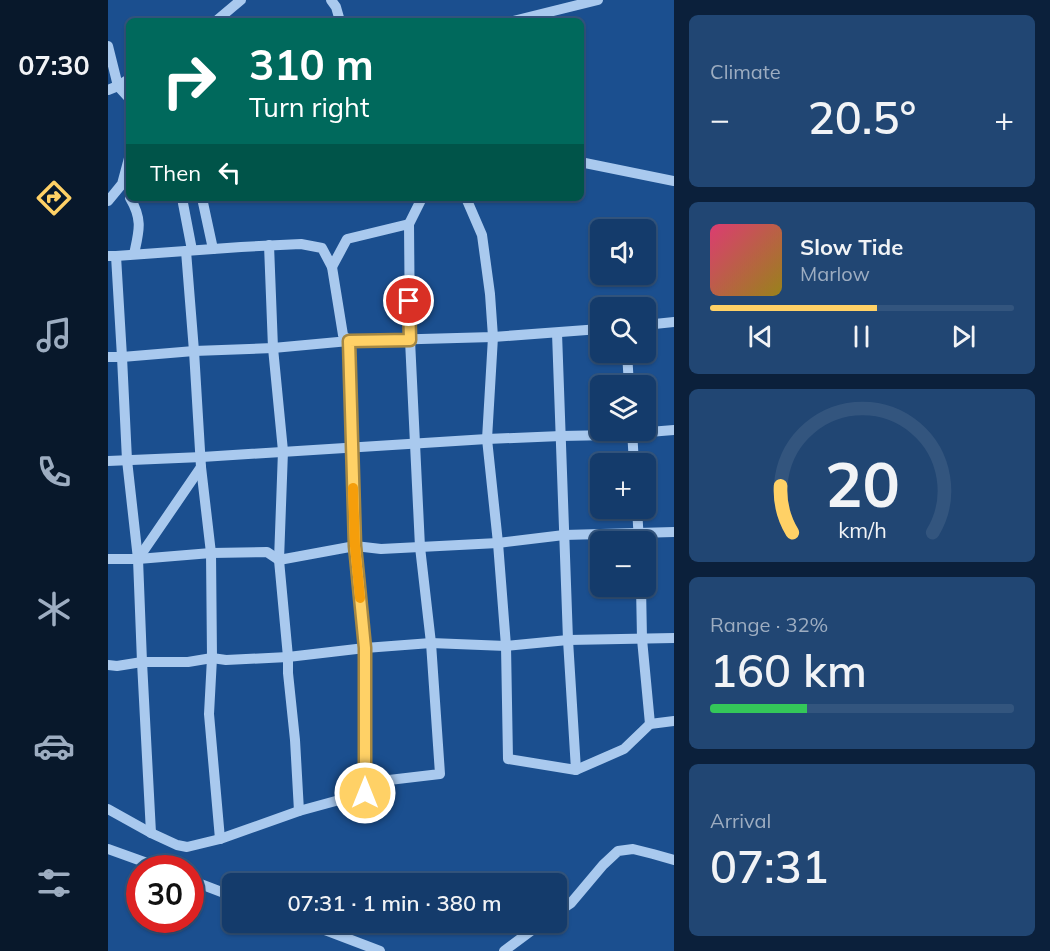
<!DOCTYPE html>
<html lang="en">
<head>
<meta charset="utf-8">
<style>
  :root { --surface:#143b6b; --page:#214673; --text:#f1f3f6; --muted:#9dadc1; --line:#33557e; --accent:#ffd166 }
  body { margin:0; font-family:Mulish,sans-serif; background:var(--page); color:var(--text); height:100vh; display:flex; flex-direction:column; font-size:22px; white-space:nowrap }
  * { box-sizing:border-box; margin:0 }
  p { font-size:20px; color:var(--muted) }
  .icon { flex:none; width:33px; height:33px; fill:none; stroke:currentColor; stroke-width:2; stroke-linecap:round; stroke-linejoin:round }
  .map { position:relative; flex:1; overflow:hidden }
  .panel { display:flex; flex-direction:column; gap:15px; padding:15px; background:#0b203b; width:376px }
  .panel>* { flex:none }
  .hud { position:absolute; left:18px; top:18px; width:458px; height:183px; border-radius:9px; box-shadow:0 2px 4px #0004,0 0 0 2px var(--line); background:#00695c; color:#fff; overflow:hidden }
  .tools { position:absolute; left:482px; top:219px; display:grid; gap:12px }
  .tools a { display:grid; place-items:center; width:66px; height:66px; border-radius:9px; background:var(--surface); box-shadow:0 2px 4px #0004,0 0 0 2px var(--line); font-size:30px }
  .speed { position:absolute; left:18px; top:855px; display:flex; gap:12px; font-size:30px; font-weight:700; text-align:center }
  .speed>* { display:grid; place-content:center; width:78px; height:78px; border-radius:50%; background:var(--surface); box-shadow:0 2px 4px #0004,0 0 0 2px var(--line); line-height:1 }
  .speed .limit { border:9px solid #d22; background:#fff; color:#111 }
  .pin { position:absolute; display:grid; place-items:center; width:51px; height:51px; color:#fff; margin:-26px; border:3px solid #fff; border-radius:50%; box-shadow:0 2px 6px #0007 }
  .me { position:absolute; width:66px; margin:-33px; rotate:0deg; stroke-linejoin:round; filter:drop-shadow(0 0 4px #0008) }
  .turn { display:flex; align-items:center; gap:21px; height:126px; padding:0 24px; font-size:27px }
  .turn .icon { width:78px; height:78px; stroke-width:2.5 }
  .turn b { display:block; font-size:42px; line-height:51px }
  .then { display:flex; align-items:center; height:57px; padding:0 24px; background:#0003; gap:12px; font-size:22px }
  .big { font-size:45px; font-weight:600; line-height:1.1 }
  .panel .widget { flex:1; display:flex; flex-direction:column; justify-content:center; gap:9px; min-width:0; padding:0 21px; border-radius:9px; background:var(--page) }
  .panel .dial { align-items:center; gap:0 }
  .dial svg { height:156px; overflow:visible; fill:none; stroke:var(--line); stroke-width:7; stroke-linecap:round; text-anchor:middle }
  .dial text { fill:var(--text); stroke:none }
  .song { display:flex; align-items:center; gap:18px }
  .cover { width:72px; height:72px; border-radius:9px; background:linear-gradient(135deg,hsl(340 70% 55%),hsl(50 70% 35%)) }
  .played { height:6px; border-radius:3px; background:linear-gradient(90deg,var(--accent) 55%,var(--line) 55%) }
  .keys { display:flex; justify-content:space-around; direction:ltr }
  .heat { display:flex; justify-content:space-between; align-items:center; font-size:33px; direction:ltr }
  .charge { height:9px; border-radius:4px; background:linear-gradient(90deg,#34c759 32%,var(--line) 0) }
  .trip { position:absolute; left:114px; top:873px; width:345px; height:60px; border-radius:9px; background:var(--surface); box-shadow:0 2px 4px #0004,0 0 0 2px var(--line); font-weight:600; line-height:60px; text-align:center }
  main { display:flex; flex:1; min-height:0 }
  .tabs { display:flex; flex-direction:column; width:108px; justify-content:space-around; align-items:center; background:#08182b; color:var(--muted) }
  .tabs .icon { width:42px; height:42px }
  .tabs .selected { color:var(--accent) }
  .tabs b { font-size:27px; color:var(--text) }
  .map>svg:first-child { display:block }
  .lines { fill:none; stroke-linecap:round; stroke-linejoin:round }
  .minor { stroke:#a9c9ee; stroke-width:10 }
  .route-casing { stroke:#a68842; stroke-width:15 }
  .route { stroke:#ffd166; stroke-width:10 }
  .slow { stroke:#f59e0b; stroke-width:10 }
</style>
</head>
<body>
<main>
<nav class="tabs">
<b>07:30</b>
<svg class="icon selected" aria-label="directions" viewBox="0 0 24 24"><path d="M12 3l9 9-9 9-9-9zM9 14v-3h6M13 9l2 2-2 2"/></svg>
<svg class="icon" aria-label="music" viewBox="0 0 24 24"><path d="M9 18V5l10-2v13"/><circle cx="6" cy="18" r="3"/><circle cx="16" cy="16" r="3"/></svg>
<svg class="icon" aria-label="phone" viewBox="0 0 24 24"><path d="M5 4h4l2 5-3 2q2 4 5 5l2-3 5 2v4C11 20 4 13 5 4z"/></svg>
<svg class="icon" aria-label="climate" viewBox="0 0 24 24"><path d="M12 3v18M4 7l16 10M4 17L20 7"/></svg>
<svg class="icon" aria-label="car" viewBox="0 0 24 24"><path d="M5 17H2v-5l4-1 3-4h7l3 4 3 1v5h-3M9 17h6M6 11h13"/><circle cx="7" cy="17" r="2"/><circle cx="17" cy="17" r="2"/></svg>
<svg class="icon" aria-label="filters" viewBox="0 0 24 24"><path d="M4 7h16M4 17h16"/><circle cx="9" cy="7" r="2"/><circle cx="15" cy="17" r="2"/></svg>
</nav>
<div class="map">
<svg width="566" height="951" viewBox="0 0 566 951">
  <rect width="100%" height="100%" fill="#1b4f8f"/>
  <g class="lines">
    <g class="minor">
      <path d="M223,0L228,7L232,21"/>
      <path d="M108,21L133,0"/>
      <path d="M405,21L490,0"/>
      <path d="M0,46L10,86L21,98"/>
      <path d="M0,90L10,86L21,79"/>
      <path d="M472,162L566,181"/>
      <path d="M22,198C35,220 31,231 26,254"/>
      <path d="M74,198L84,250"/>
      <path d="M94,198L105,249"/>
      <path d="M358,198L374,235L382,294L385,337L379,439L390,543L398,646L400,759L468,770L516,749L542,724L566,721"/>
      <path d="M0,201L14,184L21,158"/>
      <path d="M161,245L165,348L175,451L171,560L180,657V673L187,740L191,811"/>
      <path d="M78,251L86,351L93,467L103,553L104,658L101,714L112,839"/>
      <path d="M0,256H8L14,357L19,460L30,559L34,662L43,833"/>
      <path d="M8,256L133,247L193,244L214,248L224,267L239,239L301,224"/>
      <path d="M224,267L235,335L241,341L247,546L257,648V793"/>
      <path d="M537,325L566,322"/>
      <path d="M449,333L460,640L468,770"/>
      <path d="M519,352L521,386"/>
      <path d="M0,357H14L86,351L165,348L241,341L385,337L492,329"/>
      <path d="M524,430L526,464"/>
      <path d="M0,461L94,457L379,439L453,436L504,435L566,430"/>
      <path d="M529,508L531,542"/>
      <path d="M0,559H30L103,553L159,552L171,560L247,546L273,549L390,543L456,535L566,532"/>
      <path d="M30,559L93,467"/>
      <path d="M533,586L534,639L542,724"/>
      <path d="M0,665L9,666L34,662H80L104,658L118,660L180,657L257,648L323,643L398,646L460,640L566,638"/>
      <path d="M0,809L43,833L69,845L79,847L112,839L191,811L257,793L281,780L332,774L323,643L312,547L302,340L301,224L314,198"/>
      <path d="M0,849L53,868"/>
      <path d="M82,880L124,896"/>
      <path d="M448,913L463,903L495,865L510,851L525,849L545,854L566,860"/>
      <path d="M196,922L272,951"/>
      <path d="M396,951L435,922"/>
    </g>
  </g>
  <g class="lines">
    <g class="route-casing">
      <path id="route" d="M257,793V648L247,546L241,341L302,340L301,301"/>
    </g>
    <use href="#route" class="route"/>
    <path class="slow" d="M245,488L247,546L252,598"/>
  </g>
</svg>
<div class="tools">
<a><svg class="icon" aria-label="sound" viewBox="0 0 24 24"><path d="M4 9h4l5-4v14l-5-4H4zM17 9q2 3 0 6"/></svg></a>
<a><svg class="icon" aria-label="search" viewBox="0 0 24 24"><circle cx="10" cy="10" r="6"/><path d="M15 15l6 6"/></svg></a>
<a><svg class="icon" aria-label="layers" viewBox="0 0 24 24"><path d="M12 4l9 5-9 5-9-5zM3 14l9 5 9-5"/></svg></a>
<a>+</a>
<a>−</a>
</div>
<div class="speed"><div class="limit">30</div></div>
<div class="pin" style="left:301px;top:301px;background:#d93025"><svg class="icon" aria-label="arrive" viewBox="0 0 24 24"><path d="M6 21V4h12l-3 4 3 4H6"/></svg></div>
<svg class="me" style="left:257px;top:793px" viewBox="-20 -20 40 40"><circle r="17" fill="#ffd166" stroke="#fff" stroke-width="3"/><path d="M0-11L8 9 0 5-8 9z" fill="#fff"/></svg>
<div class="trip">07:31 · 1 min · 380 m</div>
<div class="hud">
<div class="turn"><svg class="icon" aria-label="right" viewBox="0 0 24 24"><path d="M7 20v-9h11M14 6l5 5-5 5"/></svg><div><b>310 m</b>Turn right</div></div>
<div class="then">Then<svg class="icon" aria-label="left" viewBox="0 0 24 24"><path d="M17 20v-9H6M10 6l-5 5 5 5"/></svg></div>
</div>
</div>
<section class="panel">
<div class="widget"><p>Climate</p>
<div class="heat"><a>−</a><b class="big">20.5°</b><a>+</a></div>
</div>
<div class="widget">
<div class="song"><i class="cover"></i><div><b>Slow Tide</b><p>Marlow</p></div></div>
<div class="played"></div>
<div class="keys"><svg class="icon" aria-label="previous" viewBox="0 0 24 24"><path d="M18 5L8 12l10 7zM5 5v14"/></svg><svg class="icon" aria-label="pause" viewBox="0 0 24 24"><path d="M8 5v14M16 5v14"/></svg><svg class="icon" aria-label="next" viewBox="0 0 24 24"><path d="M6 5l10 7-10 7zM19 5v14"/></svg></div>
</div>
<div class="widget dial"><svg viewBox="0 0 100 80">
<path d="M14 69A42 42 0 1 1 86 69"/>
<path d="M14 69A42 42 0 0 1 8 45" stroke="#ffd166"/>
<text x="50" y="56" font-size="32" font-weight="700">20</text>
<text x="50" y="72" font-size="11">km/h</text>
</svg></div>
<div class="widget"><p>Range · 32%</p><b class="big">160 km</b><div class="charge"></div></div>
<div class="widget"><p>Arrival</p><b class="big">07:31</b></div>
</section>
</main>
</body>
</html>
